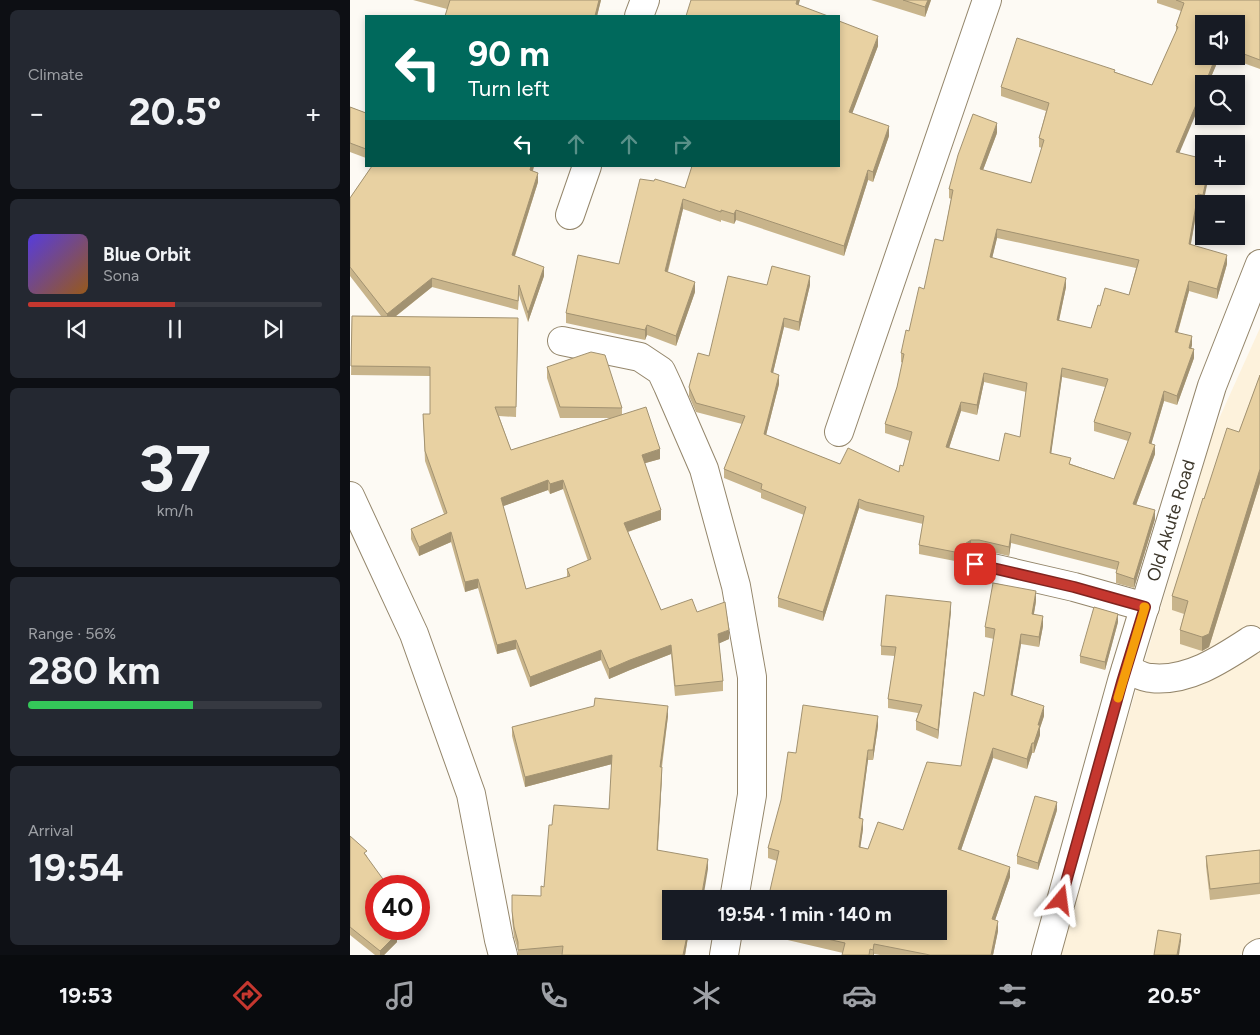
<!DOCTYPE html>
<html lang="en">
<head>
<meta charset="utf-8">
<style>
  :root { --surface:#171b24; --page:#242831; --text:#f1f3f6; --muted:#9ea1a6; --line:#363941; --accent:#c5372f }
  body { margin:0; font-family:Figtree,sans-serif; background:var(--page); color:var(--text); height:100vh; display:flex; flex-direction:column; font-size:19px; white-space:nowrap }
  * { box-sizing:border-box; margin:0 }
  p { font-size:16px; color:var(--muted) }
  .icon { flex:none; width:28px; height:28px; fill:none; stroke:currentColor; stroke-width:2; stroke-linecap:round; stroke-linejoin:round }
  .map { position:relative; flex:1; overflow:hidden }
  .details { display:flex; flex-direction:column; gap:10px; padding:10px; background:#0d0f14; width:350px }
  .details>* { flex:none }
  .guide { position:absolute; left:15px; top:15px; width:475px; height:152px; border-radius:0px; box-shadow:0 2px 8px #0003; background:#00695c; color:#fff; overflow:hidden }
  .fabs { position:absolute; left:845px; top:15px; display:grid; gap:10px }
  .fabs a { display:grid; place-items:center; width:50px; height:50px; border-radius:0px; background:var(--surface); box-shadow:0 2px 8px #0003; font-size:25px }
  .speed { position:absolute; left:15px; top:875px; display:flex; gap:10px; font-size:25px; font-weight:700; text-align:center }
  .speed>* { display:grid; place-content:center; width:65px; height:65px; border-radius:50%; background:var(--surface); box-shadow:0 2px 8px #0003; line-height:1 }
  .speed .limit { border:8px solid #d22; background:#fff; color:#111 }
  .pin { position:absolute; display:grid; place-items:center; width:42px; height:42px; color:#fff; margin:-21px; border-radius:10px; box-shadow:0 2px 8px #0006 }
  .me { position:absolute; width:55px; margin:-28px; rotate:16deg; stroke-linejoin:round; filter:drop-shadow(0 0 4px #0008) }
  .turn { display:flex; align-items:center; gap:18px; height:105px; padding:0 20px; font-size:22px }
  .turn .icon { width:65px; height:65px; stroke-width:2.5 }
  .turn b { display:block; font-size:35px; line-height:42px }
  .lanes { display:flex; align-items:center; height:48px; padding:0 20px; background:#0003; justify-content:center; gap:25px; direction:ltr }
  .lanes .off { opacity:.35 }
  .big { font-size:38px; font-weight:700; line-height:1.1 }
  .details .widget { flex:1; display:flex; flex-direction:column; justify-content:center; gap:8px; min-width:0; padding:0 18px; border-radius:8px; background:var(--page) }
  .details .dial { align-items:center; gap:0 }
  .dial b { font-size:65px; line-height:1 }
  .song { display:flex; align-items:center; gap:15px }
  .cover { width:60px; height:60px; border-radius:8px; background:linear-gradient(135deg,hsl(250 70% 55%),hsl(30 70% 35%)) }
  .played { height:5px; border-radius:2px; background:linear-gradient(90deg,var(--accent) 50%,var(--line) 50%) }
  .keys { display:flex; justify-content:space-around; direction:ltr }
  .heat { display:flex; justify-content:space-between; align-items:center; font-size:28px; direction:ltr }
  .charge { height:8px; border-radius:4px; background:linear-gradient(90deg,#34c759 56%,var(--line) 0) }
  .trip { position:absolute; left:312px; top:890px; width:285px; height:50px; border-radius:0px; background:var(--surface); box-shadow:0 2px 8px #0003; font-weight:700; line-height:50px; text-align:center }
  .tabs { display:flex; height:80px; justify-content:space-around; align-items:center; background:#090b0e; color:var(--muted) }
  .tabs .icon { width:35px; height:35px }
  .tabs .on { color:var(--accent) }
  .tabs b { font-size:22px; color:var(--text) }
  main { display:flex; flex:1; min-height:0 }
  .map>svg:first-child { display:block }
  .built { fill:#fdf2dc }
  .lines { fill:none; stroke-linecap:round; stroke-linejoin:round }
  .minor-casing { stroke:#94866b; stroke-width:30 }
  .minor { stroke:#fff; stroke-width:28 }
  .wall { fill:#c8b48b; fill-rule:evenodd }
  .shaded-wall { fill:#a29271 }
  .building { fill:#e8d1a2; stroke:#a29271; fill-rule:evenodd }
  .route-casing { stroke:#80241f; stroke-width:12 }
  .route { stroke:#c5372f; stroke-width:9 }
  .slow { stroke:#f59e0b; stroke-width:9 }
  .labels { text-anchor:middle; stroke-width:5; stroke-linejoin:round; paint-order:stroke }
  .street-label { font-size:18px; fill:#3e382c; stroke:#fdfaf4 }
</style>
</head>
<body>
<main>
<section class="details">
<div class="widget"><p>Climate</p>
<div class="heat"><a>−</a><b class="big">20.5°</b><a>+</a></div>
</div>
<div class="widget">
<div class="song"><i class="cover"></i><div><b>Blue Orbit</b><p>Sona</p></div></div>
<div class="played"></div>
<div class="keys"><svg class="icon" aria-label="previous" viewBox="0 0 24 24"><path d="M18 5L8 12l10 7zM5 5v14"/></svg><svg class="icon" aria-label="pause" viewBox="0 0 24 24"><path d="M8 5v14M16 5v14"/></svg><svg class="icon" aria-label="next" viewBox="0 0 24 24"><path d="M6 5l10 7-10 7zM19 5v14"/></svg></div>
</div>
<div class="widget dial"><b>37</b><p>km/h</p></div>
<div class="widget"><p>Range · 56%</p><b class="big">280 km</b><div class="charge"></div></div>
<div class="widget"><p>Arrival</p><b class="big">19:54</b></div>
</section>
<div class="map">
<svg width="910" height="955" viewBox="0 0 910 955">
  <rect width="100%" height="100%" fill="#fdfaf4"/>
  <path class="built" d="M910,328V946L889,955H707L863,432Z"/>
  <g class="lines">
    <g class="minor-casing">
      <g id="minor">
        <path d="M289,16L295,0"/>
        <path d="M220,215L237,166"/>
        <path d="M212,341L290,357L311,371L318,386L354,469L386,586L402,677V795L384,899"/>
        <path d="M489,432L637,0"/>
        <path d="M0,496L64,634L121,794L149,940L153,955"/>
        <path d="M625,564L724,587L795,607"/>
        <path d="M776,669C784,672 793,678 801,678C838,682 872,659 901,640"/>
        <path d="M374,955L378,931"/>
        <path id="s1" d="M696,955L772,681L862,386L910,264"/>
        <path d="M907,955L910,953"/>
      </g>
    </g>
    <use href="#minor" class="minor"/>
  </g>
  <g class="wall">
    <path d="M63,0H251L247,16H95L97,9Z"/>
    <path d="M521,0H581L575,17Z"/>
    <path d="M807,0H910V69L882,59V60L871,56H886V24H854L870,56L858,84H854L829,153L854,159L853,204L848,203L841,244L877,264L867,299L839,291L828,332L842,345L841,348L844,358L827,405L814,401L801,444L805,454L786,505L805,519L784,588L766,583V573L767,570L661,543L659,556L629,549H621L613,554L610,562L569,554V545L573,524L516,511L509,508L473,621L428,607V598L454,515L411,498V493L374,478V469L392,424L346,412L339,396V387L359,356L417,285H460L449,331L434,327L423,373L429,384L416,435L490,464L549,472L553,466L560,441L535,433V424L547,387L553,363L551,362V353L574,289L593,241L601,199L599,198V189L647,133L633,170L681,183L692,148L689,147V138L696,111L651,96V87L765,72L802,85L826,32V26L831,11L807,3ZM647,238L786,268L779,295L750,306L741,328L709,321L716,287L642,258ZM712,377L755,387L744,422V431L778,441L764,479L721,464L701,453ZM634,382L676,392L670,437L649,461L599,448L611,411L627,415Z"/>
    <path d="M489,21L528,46L502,113L539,136L523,182L518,180L494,256L386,220L384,224L371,220V222L333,209L318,272L345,292L326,346L297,335L295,340L216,323V313L269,264L335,188Z"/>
    <path d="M0,107L16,113V158L0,152Z"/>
    <path d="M22,166H184L183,171L188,182L165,256L194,276L178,322L169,295L168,310L82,287L45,317L168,318L166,417L149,416L161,450L260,418H210L197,378V367L272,408V414L310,459L295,463L311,520L278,532L311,610L347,612L379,639L369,643L373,681V691L325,696L321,654L280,670L259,679L251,660L180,687L166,649L147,654L128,588L115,592L101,542L69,556L61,539V529L94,514L75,461L73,414H80V376L1,375L2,316H31L0,276V198ZM213,489L238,561L217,569V577L176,589L153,506L198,490L200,494Z"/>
    <path d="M910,375V483L859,647L852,651L830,644V630L834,614L822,610V596L854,499L889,432Z"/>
    <path d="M686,601L684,614L693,626L689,647L671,644L662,696L694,716L690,728V735L684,753H682L677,769L643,758L611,850L660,877L645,920L648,931L643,955H530L524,954V955H492L493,953L412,934V931H589L427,861L418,858V848L446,753L528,726L523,760H518L510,818L513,829L510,847L518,849L553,830L611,766L634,696L644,639L635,637V627Z"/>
    <path d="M601,611L588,739L566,730V721L568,713L538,708V699L545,656L531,655V646Z"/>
    <path d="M768,622L755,670L730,663V656Z"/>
    <path d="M318,716L312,767V776L308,850L358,869L321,899V931H339L335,955H168V950L164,937L162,920V895L191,896L194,887L202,825L259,809L262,764L175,787L162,736V727Z"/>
    <path d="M707,810L688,870L667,864V856Z"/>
    <path d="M0,836L17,856L26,886V911H25L47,942L34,955H25L0,935Z"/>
    <path d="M910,850V894L860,900L856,866V856Z"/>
  </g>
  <g class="shaded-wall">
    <path d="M249,0H251L247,16H245Z"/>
    <path d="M447,0H450L446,14V4Z"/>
    <path d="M578,0H581L575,17V7Z"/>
    <path d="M528,36V46L499,122V112Z"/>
    <path d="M866,56H870L858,84H855Z"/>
    <path d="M854,86V95L826,161V152Z"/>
    <path d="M647,123V133L630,178V169Z"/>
    <path d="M539,126V136L523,182V172Z"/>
    <path d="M181,166H184L180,180V170Z"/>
    <path d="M518,170V180L494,256V246Z"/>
    <path d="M188,173V182L162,264V255Z"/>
    <path d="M857,176H859L853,204V195Z"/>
    <path d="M848,194V203L839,253V244Z"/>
    <path d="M333,199V209L315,281V271Z"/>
    <path d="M386,210V220L384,224V214Z"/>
    <path d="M647,229V238L640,267V257Z"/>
    <path d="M877,255V264L867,299V289Z"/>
    <path d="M194,267V276L178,322V313Z"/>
    <path d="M460,276V285L449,331V322Z"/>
    <path d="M82,278V287L37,323V314Z"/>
    <path d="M716,278V287L707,329V320Z"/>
    <path d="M839,281V291L825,341V332Z"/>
    <path d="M345,282V292L326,346V336Z"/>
    <path d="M434,318V327L421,381V372Z"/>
    <path d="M297,325V335L295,340V330Z"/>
    <path d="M842,336V345L839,357V348Z"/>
    <path d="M844,349V358L827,405V396Z"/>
    <path d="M712,368V377L700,462V453Z"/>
    <path d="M634,373V382L627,415V405Z"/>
    <path d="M429,375V384L414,443V434Z"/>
    <path d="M814,391V401L799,452V443Z"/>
    <path d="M611,402V411L596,457V447Z"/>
    <path d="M805,445V454L783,513V504Z"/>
    <path d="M310,449V459L292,464V455Z"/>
    <path d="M910,469V483L859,647L852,651V637Z"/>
    <path d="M198,480V490L151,507V498Z"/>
    <path d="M213,480V489L200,494V484Z"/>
    <path d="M509,499V508L473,621V612Z"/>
    <path d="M311,510V520L274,533V523Z"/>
    <path d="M805,510V519L784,588V579Z"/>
    <path d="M101,532V542L69,556V547Z"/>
    <path d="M661,534V543L659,556V547Z"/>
    <path d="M621,540V549L613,554L610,562V553L613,545Z"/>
    <path d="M128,579V588L115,592V582Z"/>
    <path d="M686,591V601L682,624V614Z"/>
    <path d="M601,602V611L588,739V730Z"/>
    <path d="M768,614V622L755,670V662Z"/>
    <path d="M693,616V626L689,647V637Z"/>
    <path d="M379,630V639L368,644V634Z"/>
    <path d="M671,634V644L661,705V695Z"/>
    <path d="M166,640V649L147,654V645Z"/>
    <path d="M321,645V654L280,670L259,679V669L280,660Z"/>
    <path d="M251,650V660L180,687V677Z"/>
    <path d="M318,706V716L310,776V767Z"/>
    <path d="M694,706V716L690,728V735L684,753V743L688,725Z"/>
    <path d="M528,716V726L523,760V750Z"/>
    <path d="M682,743V753L677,769V759Z"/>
    <path d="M643,748V758L608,859V849Z"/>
    <path d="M518,750V760L509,828V818Z"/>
    <path d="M262,755V764L175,787V777Z"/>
    <path d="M312,767V776L307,859V850Z"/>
    <path d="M707,802V810L688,870V863Z"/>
    <path d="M513,819V829L509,857V847Z"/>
    <path d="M358,859V869L353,899H351Z"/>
    <path d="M660,867V877L642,929V919Z"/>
    <path d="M26,902V911L21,915V907Z"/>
    <path d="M648,921V931L643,955H641Z"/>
    <path d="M338,931H339L335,955H333Z"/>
    <path d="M47,934V942L34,955H30V951Z"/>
    <path d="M831,934V941L829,955H827Z"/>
    <path d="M524,944V955H523Z"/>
  </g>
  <g class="building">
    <path d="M100,0H249L245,16H95Z"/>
    <path d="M341,0H447L446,4L478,16H336Z"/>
    <path d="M553,0H578L575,7Z"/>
    <path d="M826,0H910V60L886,51V24H854V56H866L855,84H854V86L826,152L854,159V176H857L853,195L848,194L839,244L877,255L867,289L839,281L825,332L842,336L839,348L844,349L827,396L814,391L799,443L805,445L783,504L805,510L784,579L766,573L769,562L661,534L659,547L629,540H621L613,545L610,553L569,545L574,516L516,502L509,499L473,612L428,598L456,507L411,489L412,484L374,469L395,416L346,403L339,387L348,353L359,356L378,276L417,285L422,266L460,276L449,322L434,318L421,372L429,375L414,434L490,464L498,448L549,472L550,465L553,466L562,432L535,424L547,387L554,354L551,353L556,330L559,331L569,287L574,289L585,239L593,241L603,190L599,189L608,155L623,114L647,123L630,169L681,183L694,140L689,138L699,103L651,87L667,38L765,70L764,72L802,85L828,27L826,26L834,3ZM647,229L789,260L779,295L755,288L750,306L748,305L741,328L707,320L716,278L640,257ZM712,368L758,379L744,422L781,433L764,479L719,464L721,458L700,453ZM634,373L677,383L670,437L655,433L649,461L596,447L611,402L627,405Z"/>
    <path d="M489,21L528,36L499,112L539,126L523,172L518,170L494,246L386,210L384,214L371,210V212L333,199L315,271L345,282L326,336L297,325L295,330L216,313L228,255L269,264L290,179L304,181L305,179L335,188L342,166H489Z"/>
    <path d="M0,107L16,113V149L0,143Z"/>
    <path d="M22,166H181L180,170L188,173L162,255L194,267L178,313L169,285L168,301L82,278L37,314L0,267V198Z"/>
    <path d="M2,316L168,318L166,407H145L161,450L296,407L310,449L292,455L311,510L274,523L311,610L342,599L347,612L375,602L379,630L368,634L373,681L325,686L321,645L280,660L259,669L251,650L180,677L166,640L147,645L128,579L115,582L101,532L69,547L61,529L97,513L75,451L73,414H80V367L1,366ZM198,480L200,484L213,480L241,559L217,569L220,576L176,589L151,498Z"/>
    <path d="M241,352L255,355L272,408L210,407L197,367Z"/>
    <path d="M910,375V469L859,634L852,637L830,630L838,601L822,596L853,498L854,499L877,428L889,432Z"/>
    <path d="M643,583L686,591L682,614L693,616L689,637L671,634L661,695L694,706L688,725H690L684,743H682L677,759L643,748L608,849L660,867L642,919L648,921L641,955H580L524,944L523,950L520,949L519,955H492L495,943L442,931H589V899H418L429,851L418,848L431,800L438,752L446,753L453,705L528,716L523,750H518L509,818L513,819L509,847L518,849L528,822L553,830L577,762L611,766L624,692L634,696L645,629L635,627Z"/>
    <path d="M536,595L601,602L588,730L566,721L572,705L538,699L546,647L531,646Z"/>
    <path d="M744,607L768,614L755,662L730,656Z"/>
    <path d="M245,698L318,706L310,767H312L307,850L358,859L351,899H321V931H338L333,955H212L213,946L168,950V942L164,927L162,911V895L191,896V886L194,887L199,825H202L204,805L259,809L262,755L175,777L162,727L244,706Z"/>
    <path d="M685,796L707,802L688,863L667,856Z"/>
    <path d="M0,836L17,851L14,853L38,886H26V902L21,907L26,912V929H42L47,934L30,951L0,927Z"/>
    <path d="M910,850V883L860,889L856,856Z"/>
    <path d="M808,930L831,934L827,955H804Z"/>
  </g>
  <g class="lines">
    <g class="route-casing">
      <path id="route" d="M625,564L724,587L795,607L772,682L711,900"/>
    </g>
    <use href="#route" class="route"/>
    <path class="slow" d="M768,698L795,607H794"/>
  </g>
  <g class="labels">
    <g class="street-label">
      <text dy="6" stroke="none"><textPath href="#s1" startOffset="452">Old Akute Road</textPath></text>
    </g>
  </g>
</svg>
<div class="fabs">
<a><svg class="icon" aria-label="sound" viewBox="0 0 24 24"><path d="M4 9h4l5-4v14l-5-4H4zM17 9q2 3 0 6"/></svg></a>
<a><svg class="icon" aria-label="search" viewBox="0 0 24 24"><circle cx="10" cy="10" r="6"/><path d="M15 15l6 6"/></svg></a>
<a>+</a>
<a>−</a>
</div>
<div class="speed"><div class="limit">40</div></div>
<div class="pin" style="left:625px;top:564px;background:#d93025"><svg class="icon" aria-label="arrive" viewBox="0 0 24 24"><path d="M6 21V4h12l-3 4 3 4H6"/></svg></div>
<svg class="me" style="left:711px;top:900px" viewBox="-20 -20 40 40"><path d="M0-17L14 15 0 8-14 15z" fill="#c5372f" stroke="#fff" stroke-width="4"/></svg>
<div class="trip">19:54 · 1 min · 140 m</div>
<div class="guide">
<div class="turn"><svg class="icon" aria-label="left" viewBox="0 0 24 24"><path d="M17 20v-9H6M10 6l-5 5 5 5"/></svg><div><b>90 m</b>Turn left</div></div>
<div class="lanes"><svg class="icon" aria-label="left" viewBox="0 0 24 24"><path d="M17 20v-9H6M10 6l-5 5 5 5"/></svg><svg class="icon off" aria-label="ahead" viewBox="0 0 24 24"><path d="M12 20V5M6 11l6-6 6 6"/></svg><svg class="icon off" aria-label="ahead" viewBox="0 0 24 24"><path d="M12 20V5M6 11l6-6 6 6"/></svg><svg class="icon off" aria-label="right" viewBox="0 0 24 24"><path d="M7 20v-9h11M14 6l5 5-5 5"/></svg></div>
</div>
</div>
</main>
<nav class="tabs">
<b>19:53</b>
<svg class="icon on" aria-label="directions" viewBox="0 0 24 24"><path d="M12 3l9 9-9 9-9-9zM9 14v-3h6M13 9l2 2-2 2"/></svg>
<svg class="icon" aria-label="music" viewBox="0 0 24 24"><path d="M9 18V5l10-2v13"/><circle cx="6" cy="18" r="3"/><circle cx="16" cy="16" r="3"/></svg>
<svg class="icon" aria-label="phone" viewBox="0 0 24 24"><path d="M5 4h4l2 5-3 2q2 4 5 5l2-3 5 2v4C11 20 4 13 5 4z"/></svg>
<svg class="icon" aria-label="climate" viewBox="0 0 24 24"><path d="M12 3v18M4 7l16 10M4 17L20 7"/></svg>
<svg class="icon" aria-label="car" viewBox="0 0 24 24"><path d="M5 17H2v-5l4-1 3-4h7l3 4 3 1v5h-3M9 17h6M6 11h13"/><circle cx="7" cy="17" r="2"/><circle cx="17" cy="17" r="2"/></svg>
<svg class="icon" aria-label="filters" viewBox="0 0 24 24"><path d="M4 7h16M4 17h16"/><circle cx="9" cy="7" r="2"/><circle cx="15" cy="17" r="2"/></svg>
<b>20.5°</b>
</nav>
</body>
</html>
